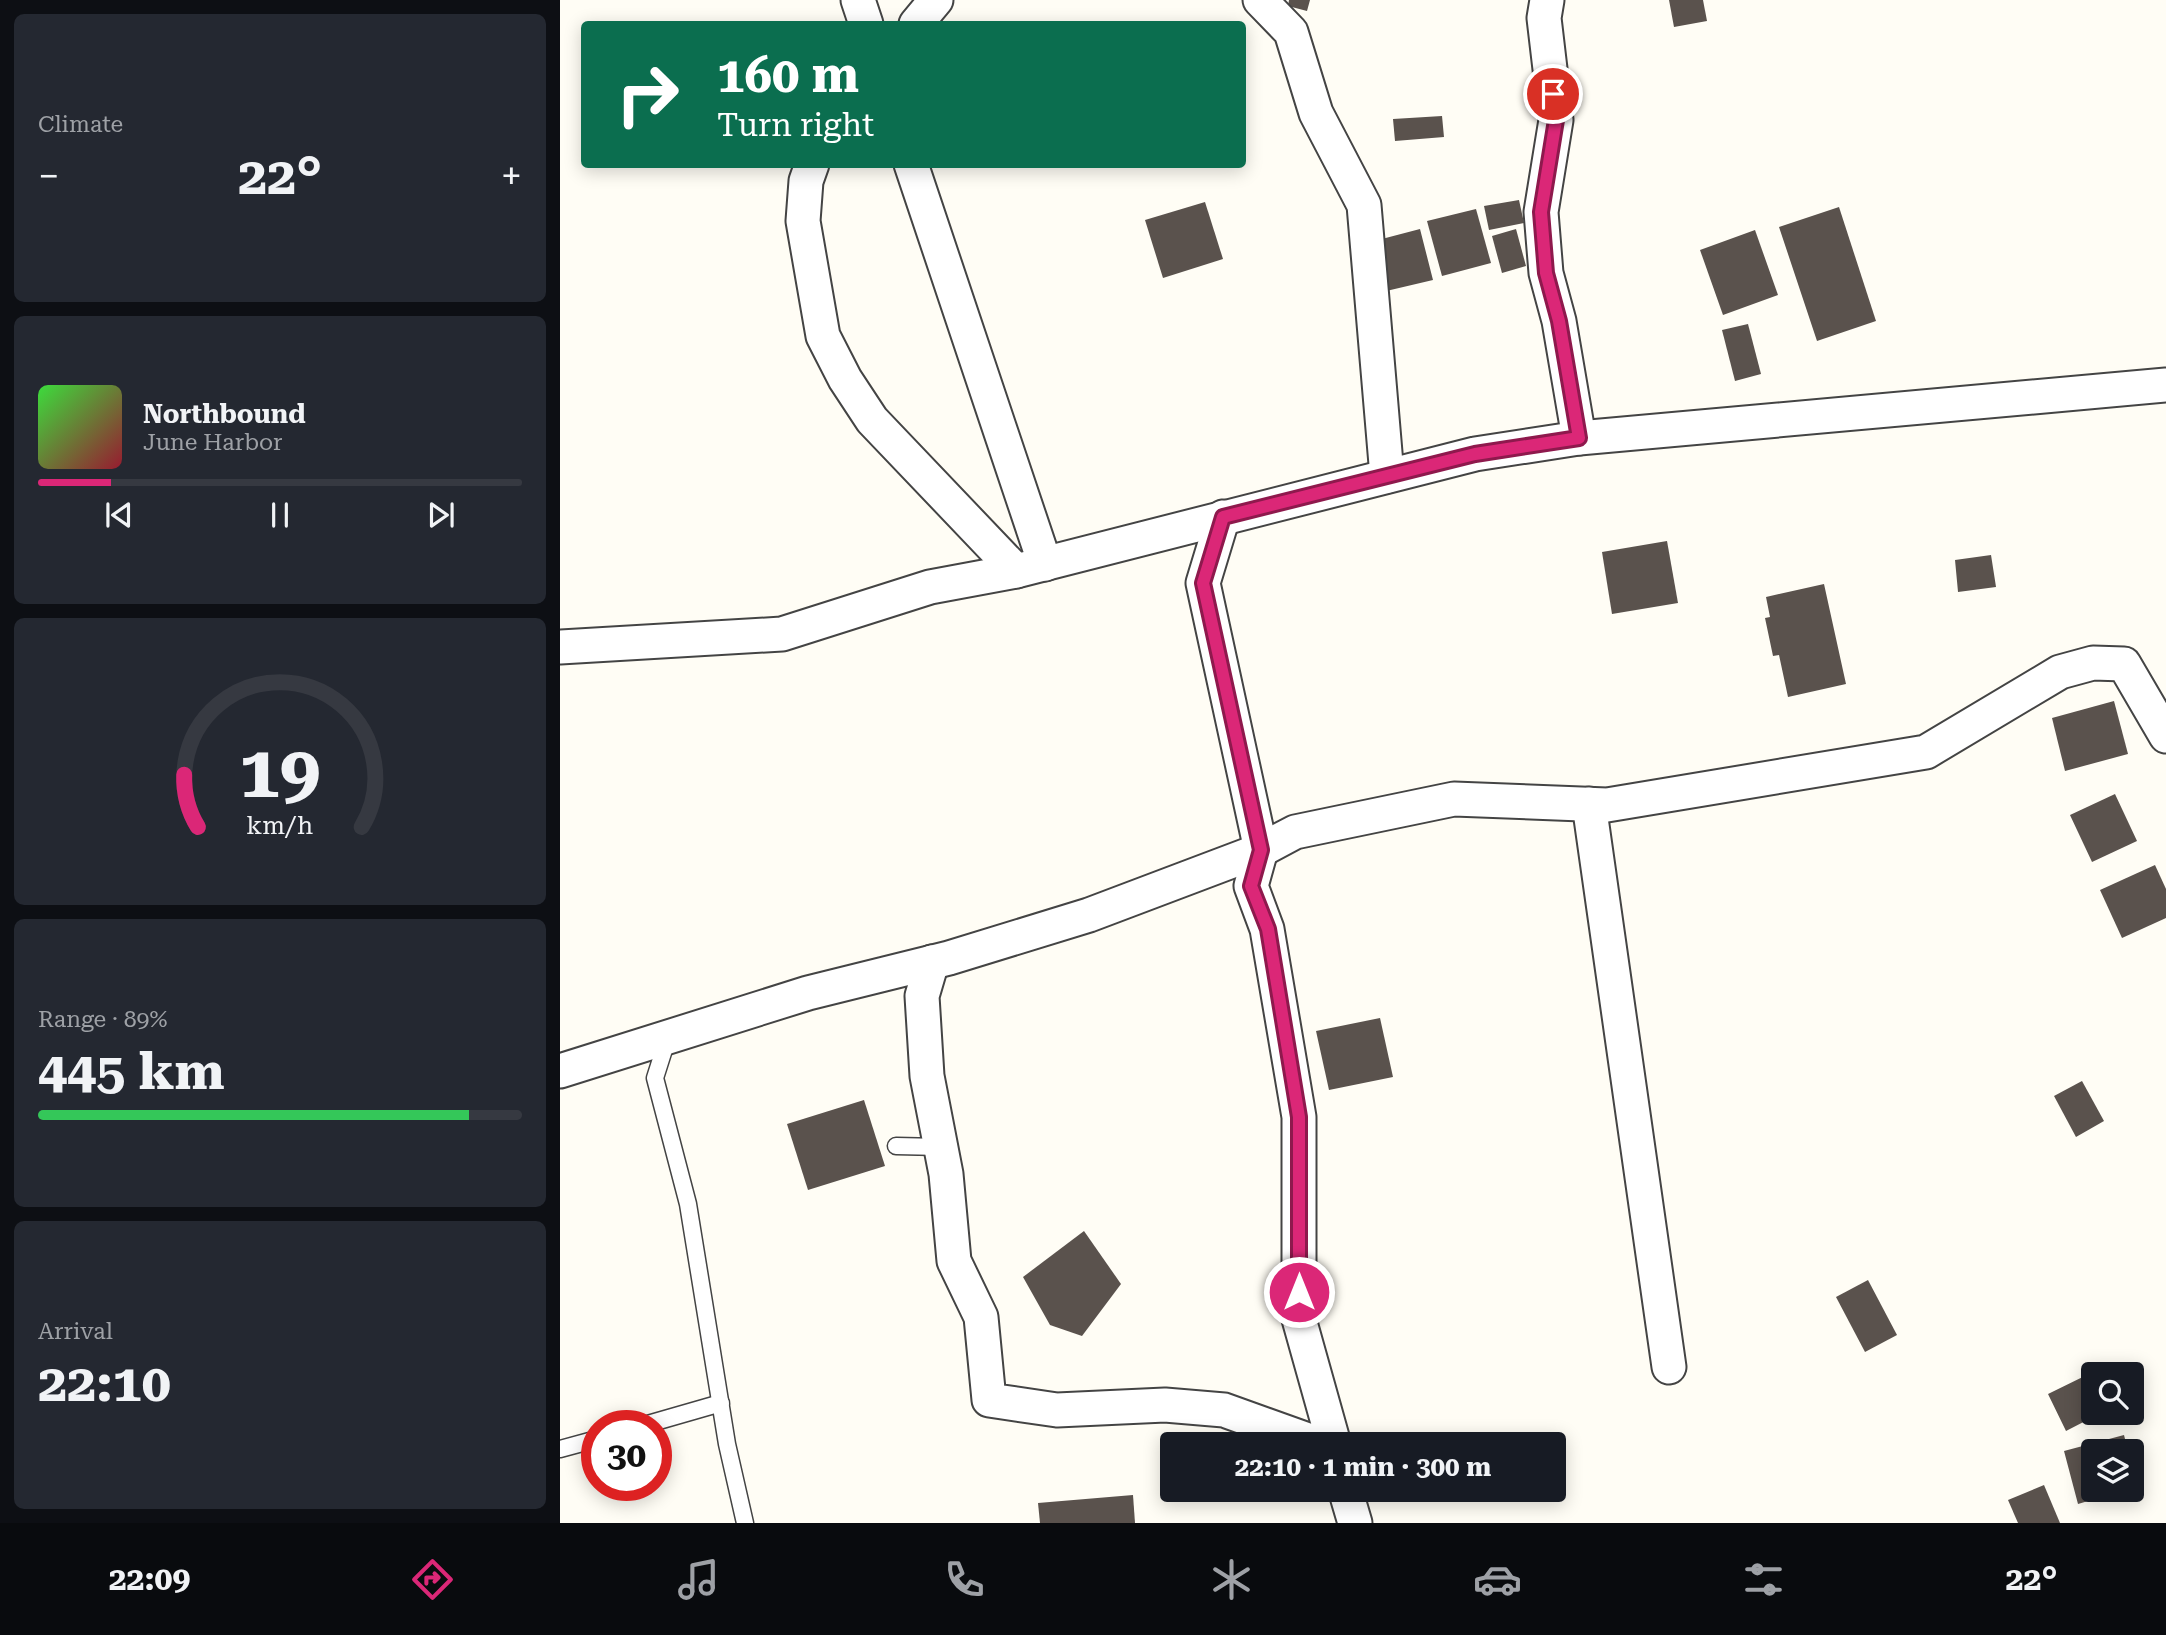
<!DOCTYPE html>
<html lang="en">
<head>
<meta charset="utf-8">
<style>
  :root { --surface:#171b24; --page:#242831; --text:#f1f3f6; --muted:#9ea1a6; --line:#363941; --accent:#db2777 }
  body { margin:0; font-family:"Roboto Serif",serif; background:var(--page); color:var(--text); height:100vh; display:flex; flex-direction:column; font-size:26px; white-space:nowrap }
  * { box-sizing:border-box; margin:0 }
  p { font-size:23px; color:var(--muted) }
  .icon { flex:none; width:38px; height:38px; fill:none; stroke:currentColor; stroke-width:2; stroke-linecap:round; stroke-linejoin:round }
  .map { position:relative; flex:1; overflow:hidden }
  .drawer { display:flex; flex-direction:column; gap:14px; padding:14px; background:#0d0f14; width:560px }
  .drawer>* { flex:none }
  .top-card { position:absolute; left:21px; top:21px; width:665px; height:147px; border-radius:7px; box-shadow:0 4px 18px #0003; background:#0b6e4f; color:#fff; overflow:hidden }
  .controls { position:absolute; left:1521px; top:1362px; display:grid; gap:14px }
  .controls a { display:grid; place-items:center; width:63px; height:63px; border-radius:7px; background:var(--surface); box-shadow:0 4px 18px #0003; font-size:35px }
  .speed { position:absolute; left:21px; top:1410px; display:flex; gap:14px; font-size:35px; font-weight:700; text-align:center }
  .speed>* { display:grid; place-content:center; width:91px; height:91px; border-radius:50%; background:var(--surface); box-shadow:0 4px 18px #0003; line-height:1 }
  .speed .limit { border:10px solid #d22; background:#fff; color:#111 }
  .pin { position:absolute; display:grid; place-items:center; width:60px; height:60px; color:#fff; margin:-30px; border:4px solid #fff; border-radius:50%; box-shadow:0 2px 7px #0007 }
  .me { position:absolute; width:77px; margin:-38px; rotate:0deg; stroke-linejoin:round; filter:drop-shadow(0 0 5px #0008) }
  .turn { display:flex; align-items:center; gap:24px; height:147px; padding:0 21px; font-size:32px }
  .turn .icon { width:91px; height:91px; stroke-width:2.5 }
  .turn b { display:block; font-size:49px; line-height:60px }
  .big { font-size:52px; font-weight:700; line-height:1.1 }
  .drawer .card { flex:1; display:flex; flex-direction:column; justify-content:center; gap:10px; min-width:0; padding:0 24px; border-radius:10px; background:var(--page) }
  .drawer .dial { align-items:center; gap:0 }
  .dial svg { height:182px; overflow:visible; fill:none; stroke:var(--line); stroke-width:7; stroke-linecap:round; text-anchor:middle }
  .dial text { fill:var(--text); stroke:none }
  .song { display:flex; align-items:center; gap:21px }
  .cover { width:84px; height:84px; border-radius:10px; background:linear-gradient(135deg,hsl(120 70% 55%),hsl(350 70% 35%)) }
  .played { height:7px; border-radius:4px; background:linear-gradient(90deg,var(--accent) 15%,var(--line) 15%) }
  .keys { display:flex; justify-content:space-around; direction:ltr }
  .heat { display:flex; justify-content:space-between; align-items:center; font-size:38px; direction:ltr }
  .charge { height:10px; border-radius:5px; background:linear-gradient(90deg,#34c759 89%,var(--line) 0) }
  .trip { position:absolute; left:600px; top:1432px; width:406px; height:70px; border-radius:7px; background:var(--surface); box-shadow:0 4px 18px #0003; font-weight:700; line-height:70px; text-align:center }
  .tab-bar { display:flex; height:112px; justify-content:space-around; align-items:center; background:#090b0e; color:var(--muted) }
  .tab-bar .icon { width:49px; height:49px }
  .tab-bar .active { color:var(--accent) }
  .tab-bar b { font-size:32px; color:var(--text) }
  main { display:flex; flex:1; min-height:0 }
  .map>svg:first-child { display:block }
  .building { fill:#5a524d }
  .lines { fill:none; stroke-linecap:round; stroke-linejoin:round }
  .lane-casing { stroke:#444; stroke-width:19 }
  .street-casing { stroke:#444; stroke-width:37 }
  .lane { stroke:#fff; stroke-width:16 }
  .street { stroke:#fff; stroke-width:33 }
  .route-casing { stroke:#8e194d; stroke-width:18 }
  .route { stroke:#db2777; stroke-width:12 }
</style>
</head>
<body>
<main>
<section class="drawer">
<div class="card"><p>Climate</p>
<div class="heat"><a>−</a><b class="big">22°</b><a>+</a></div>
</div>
<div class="card">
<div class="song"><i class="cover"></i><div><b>Northbound</b><p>June Harbor</p></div></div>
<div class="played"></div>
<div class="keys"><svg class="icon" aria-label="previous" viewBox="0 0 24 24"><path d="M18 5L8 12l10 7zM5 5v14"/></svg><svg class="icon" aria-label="pause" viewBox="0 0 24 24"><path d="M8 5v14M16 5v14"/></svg><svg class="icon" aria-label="next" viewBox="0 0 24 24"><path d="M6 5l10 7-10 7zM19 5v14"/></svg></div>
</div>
<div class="card dial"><svg viewBox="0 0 100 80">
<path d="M14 69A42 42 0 1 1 86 69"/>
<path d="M14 69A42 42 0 0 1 8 46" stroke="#db2777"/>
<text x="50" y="56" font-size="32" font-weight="700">19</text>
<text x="50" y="72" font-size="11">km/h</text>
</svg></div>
<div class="card"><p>Range · 89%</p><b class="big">445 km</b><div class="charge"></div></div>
<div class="card"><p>Arrival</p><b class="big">22:10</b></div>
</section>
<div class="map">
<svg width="1606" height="1523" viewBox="0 0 1606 1523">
  <rect width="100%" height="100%" fill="#fffdf5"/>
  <g class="building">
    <path d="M729,0H750L747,11L728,6Z"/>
    <path d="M1109,0H1143L1147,21L1114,27Z"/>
    <path d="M882,116L884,137L835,141L833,119Z"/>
    <path d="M959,200L964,223L929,230L924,206Z"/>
    <path d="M645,202L663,259L603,278L585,220Z"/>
    <path d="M1279,207L1316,321L1257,341L1219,227Z"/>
    <path d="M916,209L931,263L882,276L867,221Z"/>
    <path d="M860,229L873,280L822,292L817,277L827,275L818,240Z"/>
    <path d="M956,229L966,266L942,273L932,236Z"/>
    <path d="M1195,230L1218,295L1163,315L1140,250Z"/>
    <path d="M1188,324L1201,374L1175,381L1162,330Z"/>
    <path d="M1107,541L1118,603L1052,614L1042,552Z"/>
    <path d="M1431,555L1436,587L1398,592L1395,560Z"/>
    <path d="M1264,584L1286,684L1228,697L1219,655L1213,656L1205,618L1210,617L1206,597Z"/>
    <path d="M1554,701L1568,754L1505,771L1492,718Z"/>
    <path d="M1555,794L1577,841L1532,862L1510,815Z"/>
    <path d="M1595,865L1606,889V918L1562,938L1540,890Z"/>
    <path d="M820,1018L833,1077L769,1090L756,1031Z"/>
    <path d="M1522,1081L1544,1121L1516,1137L1494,1096Z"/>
    <path d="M304,1100L325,1166L248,1190L227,1124Z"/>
    <path d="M524,1231L561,1284L522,1336L490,1325L463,1277Z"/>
    <path d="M1308,1280L1337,1335L1305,1352L1276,1297Z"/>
    <path d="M1537,1370L1538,1374H1533L1532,1406L1533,1412L1537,1415L1506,1431L1488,1394Z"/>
    <path d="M1564,1435L1568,1451H1533V1489H1543L1545,1496L1518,1504L1504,1451Z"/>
    <path d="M1484,1485L1500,1523H1458L1448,1500Z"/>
    <path d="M573,1495L575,1523H480L478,1503Z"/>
  </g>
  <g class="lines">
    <g class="lane-casing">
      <g id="lane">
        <path d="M108,1037L95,1078L128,1204L167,1444L185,1523"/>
        <path d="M336,1146L381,1147"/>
        <path d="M81,1426L161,1403"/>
        <path d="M0,1449L37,1439"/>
      </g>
    </g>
    <g class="street-casing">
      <g id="street">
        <path d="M298,0L306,24"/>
        <path d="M700,0L731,32L756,113L804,205L827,476"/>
        <path d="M987,0L984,18L996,120L981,212L986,273L999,321L1019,438"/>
        <path d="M356,24L376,0"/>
        <path d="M252,164L246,181L243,221L263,336L285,379L312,420L456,571"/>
        <path d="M351,164L485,564"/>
        <path d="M663,517L643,583L701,850L691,886L707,929L739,1117V1319L774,1444"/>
        <path d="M0,647L222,634L370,587L456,571L915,454L1019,438L1606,385"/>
        <path d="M1029,804L1109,1367"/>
        <path d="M372,962L362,996L367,1076L386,1174L394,1261L421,1317L429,1400L497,1410L605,1405L664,1410L759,1444"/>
        <path d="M0,1071L248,993L389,958L529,915L701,850L735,832L894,799L1047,805L1366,752L1500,672L1533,663L1564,664L1606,736"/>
        <path d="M785,1489L795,1523"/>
      </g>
    </g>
    <use href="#lane" class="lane"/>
    <use href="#street" class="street"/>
  </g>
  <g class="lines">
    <g class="route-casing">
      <path id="route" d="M739,1292V1117L708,929L691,886L701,850L643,583L663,517L915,454L1019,438L999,321L986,273L981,212L996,120L993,94"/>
    </g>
    <use href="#route" class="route"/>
  </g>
</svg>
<div class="controls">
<a><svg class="icon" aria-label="search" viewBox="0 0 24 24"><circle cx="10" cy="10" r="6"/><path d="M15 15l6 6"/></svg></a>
<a><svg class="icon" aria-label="layers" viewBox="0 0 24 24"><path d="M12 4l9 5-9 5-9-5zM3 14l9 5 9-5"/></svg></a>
</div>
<div class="speed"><div class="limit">30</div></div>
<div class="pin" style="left:993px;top:94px;background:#d93025"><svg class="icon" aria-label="arrive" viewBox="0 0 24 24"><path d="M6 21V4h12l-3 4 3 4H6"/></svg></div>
<svg class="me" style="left:739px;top:1292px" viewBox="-20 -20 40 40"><circle r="17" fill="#db2777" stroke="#fff" stroke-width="3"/><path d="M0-11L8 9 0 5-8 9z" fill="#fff"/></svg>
<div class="trip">22:10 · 1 min · 300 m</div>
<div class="top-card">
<div class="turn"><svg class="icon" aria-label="right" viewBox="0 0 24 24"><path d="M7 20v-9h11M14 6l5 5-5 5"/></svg><div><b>160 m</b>Turn right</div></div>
</div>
</div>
</main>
<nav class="tab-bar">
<b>22:09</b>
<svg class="icon active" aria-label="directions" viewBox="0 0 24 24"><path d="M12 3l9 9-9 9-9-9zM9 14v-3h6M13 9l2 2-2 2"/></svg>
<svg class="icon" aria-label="music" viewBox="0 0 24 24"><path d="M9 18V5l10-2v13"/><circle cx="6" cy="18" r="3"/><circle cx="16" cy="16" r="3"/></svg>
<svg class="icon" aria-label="phone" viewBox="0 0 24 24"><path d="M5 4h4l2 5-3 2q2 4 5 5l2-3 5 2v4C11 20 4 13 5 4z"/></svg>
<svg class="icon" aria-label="climate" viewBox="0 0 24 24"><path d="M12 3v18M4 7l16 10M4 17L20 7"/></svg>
<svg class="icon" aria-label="car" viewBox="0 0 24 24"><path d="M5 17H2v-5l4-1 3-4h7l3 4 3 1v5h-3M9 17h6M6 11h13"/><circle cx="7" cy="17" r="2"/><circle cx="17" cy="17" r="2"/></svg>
<svg class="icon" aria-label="filters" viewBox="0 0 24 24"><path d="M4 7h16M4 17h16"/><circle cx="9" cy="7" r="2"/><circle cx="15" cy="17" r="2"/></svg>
<b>22°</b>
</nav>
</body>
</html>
